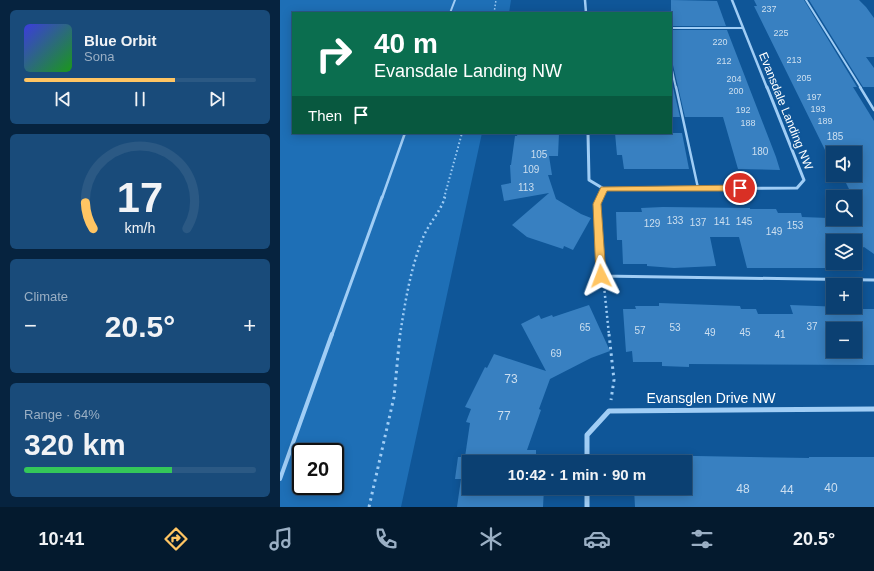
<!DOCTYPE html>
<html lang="en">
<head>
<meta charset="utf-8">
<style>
  :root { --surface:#0b4072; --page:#194b7a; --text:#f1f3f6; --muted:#9aafc4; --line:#2b5984; --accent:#ffc563 }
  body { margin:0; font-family:Arial,sans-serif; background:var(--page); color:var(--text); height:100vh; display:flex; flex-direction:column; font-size:15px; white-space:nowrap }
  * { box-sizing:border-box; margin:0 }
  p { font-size:13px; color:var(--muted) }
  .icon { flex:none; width:22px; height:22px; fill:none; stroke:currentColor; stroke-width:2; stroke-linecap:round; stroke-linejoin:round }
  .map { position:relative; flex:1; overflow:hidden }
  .sheet { display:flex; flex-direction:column; gap:10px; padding:10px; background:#06233f; width:280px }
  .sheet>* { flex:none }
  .banner { position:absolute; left:12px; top:12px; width:380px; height:122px; border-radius:0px; box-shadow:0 2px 10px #0003,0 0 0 1px var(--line); background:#0b6e4f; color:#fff; overflow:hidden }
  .controls { position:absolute; left:546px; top:146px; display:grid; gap:8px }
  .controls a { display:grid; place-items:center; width:36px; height:36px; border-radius:0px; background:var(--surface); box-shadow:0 2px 10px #0003,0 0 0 1px var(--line); font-size:20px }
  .speed { position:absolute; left:12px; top:443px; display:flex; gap:8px; font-size:20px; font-weight:700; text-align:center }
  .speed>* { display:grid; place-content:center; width:52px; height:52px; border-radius:50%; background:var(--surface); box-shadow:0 2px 10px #0003,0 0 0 1px var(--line); line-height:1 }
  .speed .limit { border:2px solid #111; border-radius:6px; background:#fff; color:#111 }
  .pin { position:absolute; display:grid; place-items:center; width:34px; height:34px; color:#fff; margin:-17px; border:2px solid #fff; border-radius:50%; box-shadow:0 1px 4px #0007 }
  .me { position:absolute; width:44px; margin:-22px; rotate:357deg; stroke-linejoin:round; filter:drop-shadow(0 0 3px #0008) }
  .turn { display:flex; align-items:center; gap:14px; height:84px; padding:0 16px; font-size:18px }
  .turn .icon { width:52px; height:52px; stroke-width:2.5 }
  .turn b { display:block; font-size:28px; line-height:34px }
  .then { display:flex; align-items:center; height:38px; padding:0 16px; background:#0003; gap:8px; font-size:15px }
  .big { font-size:30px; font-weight:800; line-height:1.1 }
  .sheet .widget { flex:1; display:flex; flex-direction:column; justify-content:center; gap:6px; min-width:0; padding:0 14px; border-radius:6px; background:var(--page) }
  .sheet .dial { align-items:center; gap:0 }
  .dial svg { height:104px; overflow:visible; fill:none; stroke:var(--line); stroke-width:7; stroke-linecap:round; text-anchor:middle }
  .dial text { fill:var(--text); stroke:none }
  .song { display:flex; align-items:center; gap:12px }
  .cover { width:48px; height:48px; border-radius:6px; background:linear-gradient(135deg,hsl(240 70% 55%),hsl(120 70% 35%)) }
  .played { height:4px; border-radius:2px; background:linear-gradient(90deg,var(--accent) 65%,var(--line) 65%) }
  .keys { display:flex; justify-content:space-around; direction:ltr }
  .heat { display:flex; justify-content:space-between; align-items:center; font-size:22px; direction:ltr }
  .charge { height:6px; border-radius:3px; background:linear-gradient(90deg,#34c759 64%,var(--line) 0) }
  .trip { position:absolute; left:182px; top:455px; width:230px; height:40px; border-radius:0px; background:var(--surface); box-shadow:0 2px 10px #0003,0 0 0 1px var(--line); font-weight:800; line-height:40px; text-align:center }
  .tab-bar { display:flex; height:64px; justify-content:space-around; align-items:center; background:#041a2e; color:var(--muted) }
  .tab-bar .icon { width:28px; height:28px }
  .tab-bar .selected { color:var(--accent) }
  .tab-bar b { font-size:18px; color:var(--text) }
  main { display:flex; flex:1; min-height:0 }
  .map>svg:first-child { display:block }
  .green { fill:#1e6fb6; fill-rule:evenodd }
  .building { fill:#3880c1; fill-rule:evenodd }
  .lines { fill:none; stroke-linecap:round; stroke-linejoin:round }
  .path-far3 { stroke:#a0cdf5; stroke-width:1.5; stroke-dasharray:1.5 2; stroke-linecap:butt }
  .path-far2 { stroke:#a0cdf5; stroke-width:2; stroke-dasharray:1.5 2.5; stroke-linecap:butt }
  .path-far1 { stroke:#a0cdf5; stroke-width:2.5; stroke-dasharray:2 3; stroke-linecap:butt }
  .path { stroke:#a0cdf5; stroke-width:3; stroke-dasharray:2.5 4; stroke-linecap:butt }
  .service-far3 { stroke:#a0cdf5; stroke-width:2 }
  .service-far2 { stroke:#a0cdf5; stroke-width:2.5 }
  .service-far1 { stroke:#a0cdf5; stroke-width:3 }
  .service { stroke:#a0cdf5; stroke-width:4 }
  .minor-far2 { stroke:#a0cdf5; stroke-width:2.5 }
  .minor-far1 { stroke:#a0cdf5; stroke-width:3 }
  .minor { stroke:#a0cdf5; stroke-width:5 }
  .route { fill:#ffc563; stroke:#a68040 }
  .labels { text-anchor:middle; stroke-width:4; stroke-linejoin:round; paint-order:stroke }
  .far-number-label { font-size:9px; fill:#cddff0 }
  .number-label { font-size:10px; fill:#cddff0 }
  .street-label { font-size:12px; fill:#fff; stroke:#0f5698 }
  .near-number-label { font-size:12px; fill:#cddff0 }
  .near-street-label { font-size:14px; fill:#fff; stroke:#0f5698 }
</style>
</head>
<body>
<main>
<section class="sheet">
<div class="widget">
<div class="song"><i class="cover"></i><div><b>Blue Orbit</b><p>Sona</p></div></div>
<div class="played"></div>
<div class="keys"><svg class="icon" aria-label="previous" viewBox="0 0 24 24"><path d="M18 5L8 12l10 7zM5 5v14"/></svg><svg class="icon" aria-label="pause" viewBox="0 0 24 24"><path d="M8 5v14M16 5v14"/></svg><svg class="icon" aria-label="next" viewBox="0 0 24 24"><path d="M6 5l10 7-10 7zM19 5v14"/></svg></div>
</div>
<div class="widget dial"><svg viewBox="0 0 100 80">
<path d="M14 69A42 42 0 1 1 86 69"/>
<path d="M14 69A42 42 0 0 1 8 49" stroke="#ffc563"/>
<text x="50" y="56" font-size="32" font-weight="700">17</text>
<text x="50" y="72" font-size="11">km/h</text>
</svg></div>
<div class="widget"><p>Climate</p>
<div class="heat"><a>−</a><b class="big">20.5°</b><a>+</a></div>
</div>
<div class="widget"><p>Range · 64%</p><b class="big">320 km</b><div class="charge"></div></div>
</section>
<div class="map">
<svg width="594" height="507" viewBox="0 0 594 507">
  <rect width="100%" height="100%" fill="#0f5698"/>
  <path class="green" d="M0,0H231L229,13H13V133H202L121,507H0ZM21,452H55V486H21Z"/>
  <g class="building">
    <path d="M391,0L437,1L446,26H391Z"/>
    <path d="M474,0H524L577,87H573L594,121V254L584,247L575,251V241H553V263H564L566,268H467L459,237H430L436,266L394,268L367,266V264H343L342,240H337L336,212H362L361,208L383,207L470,208V209H496L498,213H521L522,217L575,219V197H571V193L562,175H575V153H553V157L550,152H546L474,6H477Z"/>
    <path d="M529,0H579L586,7L594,18V57H586L594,68V87H583Z"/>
    <path d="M391,30H447L496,157L500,170L458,169L443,117H405L393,65L391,64Z"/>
    <path d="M391,77L393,87L400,117H391Z"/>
    <path d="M238,133H279L278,156H269L272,175H268L276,199L301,214L311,218L293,250L284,246L283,249L247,237L232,225L269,193L224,201L221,185L231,183L230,165H231L235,136H237Z"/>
    <path d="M335,133H402L409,169H344L342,155H337Z"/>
    <path d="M379,303L460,306L461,309H476L478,314H513L510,305L563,307L564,309H594V365L409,364V367L382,366V362H353L352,351L346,352L343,309H356L355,306H379ZM553,329H575V351H553Z"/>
    <path d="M309,305L330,351L311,358L270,379L259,409L261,410L247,450H256V462H189V488H264L263,507H177L181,479H175L178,457H185L190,423L186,422L191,409L185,407L205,367L207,368L214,354L266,371L241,324L259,315L261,319L272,315L273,317Z"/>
    <path d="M361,455L529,458V457H594V507H355L354,488H405V462H362Z"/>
  </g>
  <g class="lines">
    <path class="path-far3" d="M214,13L216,0"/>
    <path class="path-far2" d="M164,198L182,133"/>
    <g class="path-far1">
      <path d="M324,286L329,335"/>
      <path d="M120,335C125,303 130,271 142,240C148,224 160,213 165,197"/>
    </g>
    <g class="path">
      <path d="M329,334L334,380L331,400"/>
      <path d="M89,507L114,397L120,334"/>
    </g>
    <g class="service-far3">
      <path d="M526,0L581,88"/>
      <path d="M170,13L175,0"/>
      <path d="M391,28H463"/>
      <path d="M391,66L396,88"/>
    </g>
    <g class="service-far2">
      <path d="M396,87L418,188"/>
      <path d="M580,87L594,110"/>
      <path d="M102,198L125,133"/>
      <path d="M320,198L324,189"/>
    </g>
    <g class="service-far1">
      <path d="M320,197L317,204L321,276L594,280"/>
      <path d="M52,335L102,197"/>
    </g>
    <path class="service" d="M0,479L52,334"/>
    <g class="minor-far2">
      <path d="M305,0L306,13"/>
      <path d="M452,0L487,88"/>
    </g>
    <path class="minor-far1" d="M308,133L309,180L324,189L517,188L524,180L487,87"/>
    <g class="minor">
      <path d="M307,462V435L329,411L594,409"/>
      <path d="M307,488V507"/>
    </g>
  </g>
  <path class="route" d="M460,185L465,188L460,191H327L321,204L326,276L324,279H318L316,276L313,204L321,187Z"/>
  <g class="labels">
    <g class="far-number-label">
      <text x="489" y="12">237</text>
      <text x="501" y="36">225</text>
      <text x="440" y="45">220</text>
      <text x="514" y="63">213</text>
      <text x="444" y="64">212</text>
      <text x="524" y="81">205</text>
      <text x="454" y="82">204</text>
      <text x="456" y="94">200</text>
      <text x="534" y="100">197</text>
      <text x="538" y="112">193</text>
      <text x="463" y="113">192</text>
      <text x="545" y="124">189</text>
      <text x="468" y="126">188</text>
    </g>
    <g class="number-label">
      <text x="555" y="140">185</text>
      <text x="480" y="155">180</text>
      <text x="259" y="158">105</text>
      <text x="251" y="173">109</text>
      <text x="246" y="191">113</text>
      <text x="395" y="224">133</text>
      <text x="442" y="225">141</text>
      <text x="464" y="225">145</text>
      <text x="418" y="226">137</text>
      <text x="372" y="227">129</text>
      <text x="515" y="229">153</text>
      <text x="494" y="235">149</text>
      <text x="532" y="330">37</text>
      <text x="305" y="331">65</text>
      <text x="395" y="331">53</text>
      <text x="360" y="334">57</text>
      <text x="430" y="336">49</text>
      <text x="465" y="336">45</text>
      <text x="500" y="338">41</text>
      <text x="276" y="357">69</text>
    </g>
    <g class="street-label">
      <text transform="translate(506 111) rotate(68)" y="4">Evansdale Landing NW</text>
    </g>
    <g class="near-number-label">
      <text x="231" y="383">73</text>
      <text x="224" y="420">77</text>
      <text x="551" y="492">40</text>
      <text x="463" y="493">48</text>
      <text x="507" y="494">44</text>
    </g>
    <g class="near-street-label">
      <text x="431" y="403">Evansglen Drive NW</text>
    </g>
  </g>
</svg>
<div class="controls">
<a><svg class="icon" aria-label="sound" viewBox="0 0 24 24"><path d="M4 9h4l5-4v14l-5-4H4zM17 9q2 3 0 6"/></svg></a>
<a><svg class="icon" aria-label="search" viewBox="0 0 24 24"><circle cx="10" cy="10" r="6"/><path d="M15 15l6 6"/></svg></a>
<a><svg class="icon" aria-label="layers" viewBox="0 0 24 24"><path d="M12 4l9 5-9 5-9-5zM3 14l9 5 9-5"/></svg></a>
<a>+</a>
<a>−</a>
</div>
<div class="speed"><div class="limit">20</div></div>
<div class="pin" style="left:460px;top:188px;background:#d93025"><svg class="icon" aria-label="arrive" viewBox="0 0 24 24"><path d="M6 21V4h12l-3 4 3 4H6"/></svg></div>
<svg class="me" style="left:321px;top:276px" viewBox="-20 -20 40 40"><path d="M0-17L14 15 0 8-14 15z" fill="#ffc563" stroke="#fff" stroke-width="4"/></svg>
<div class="trip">10:42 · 1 min · 90 m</div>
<div class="banner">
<div class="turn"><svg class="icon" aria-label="right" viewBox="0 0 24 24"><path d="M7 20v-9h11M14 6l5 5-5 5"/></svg><div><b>40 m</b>Evansdale Landing NW</div></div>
<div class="then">Then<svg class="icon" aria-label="arrive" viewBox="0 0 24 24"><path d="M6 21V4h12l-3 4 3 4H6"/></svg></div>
</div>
</div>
</main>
<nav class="tab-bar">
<b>10:41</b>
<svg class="icon selected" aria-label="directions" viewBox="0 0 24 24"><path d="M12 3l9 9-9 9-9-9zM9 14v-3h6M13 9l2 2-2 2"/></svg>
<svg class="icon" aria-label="music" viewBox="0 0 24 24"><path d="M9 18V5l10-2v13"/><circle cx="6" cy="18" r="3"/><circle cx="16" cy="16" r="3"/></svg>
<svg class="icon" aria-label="phone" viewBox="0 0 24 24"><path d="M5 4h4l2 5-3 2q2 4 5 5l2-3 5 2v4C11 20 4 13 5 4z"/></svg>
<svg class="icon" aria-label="climate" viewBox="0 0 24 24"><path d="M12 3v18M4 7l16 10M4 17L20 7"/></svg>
<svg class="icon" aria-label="car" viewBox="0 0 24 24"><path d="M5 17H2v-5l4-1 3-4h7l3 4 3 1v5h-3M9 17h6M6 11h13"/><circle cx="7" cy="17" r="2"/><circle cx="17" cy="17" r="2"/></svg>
<svg class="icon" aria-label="filters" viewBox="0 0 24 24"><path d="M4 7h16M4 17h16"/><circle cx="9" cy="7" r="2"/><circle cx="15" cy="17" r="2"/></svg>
<b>20.5°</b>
</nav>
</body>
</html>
